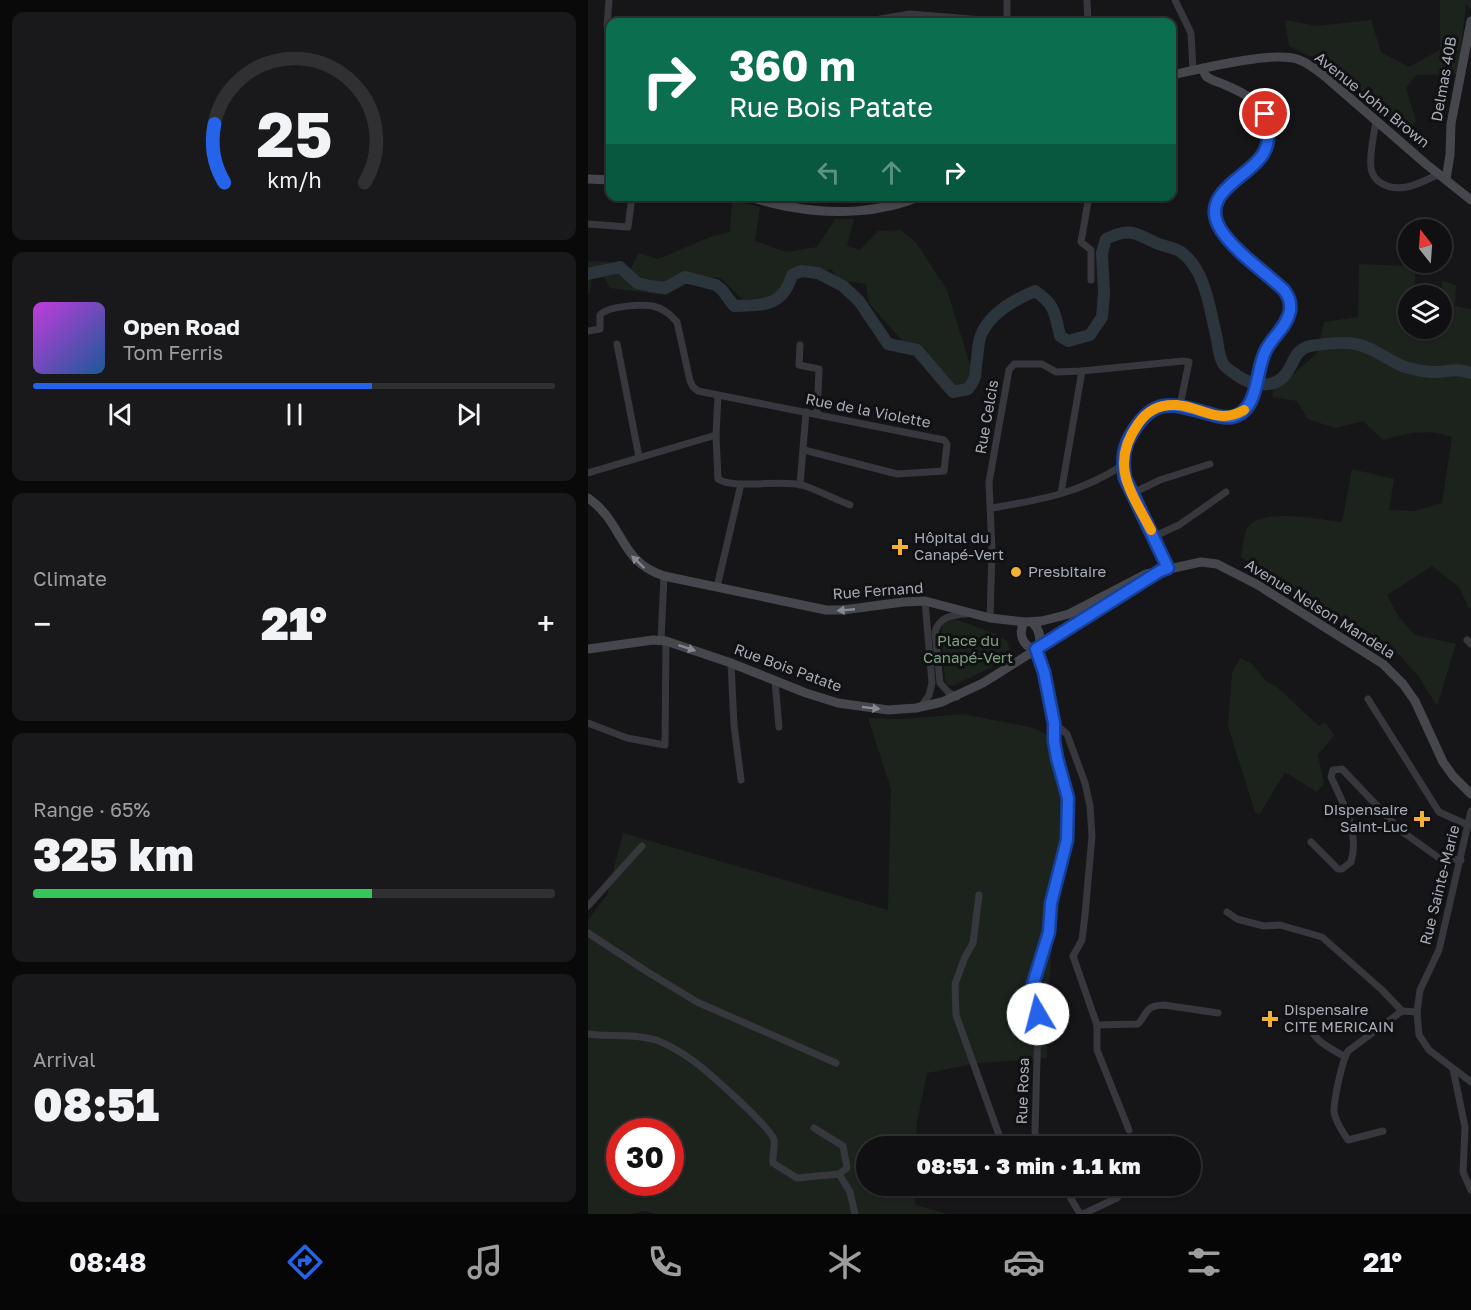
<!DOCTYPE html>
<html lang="en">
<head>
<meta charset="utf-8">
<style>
  :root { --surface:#101012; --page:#19191b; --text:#f1f3f6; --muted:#9c9d9f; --line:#303032; --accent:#2563eb }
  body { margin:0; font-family:"Golos Text",sans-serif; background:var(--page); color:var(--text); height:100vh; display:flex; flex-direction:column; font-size:22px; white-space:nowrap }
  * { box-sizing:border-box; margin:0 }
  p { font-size:20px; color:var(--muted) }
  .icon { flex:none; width:33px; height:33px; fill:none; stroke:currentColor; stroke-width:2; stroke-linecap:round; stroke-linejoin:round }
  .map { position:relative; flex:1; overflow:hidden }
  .drawer { display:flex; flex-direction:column; gap:12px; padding:12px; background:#09090a; width:588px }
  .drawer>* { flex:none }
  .banner { position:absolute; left:18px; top:18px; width:570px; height:183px; border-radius:12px; box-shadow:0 2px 4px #0004,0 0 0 2px var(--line); background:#0b6e4f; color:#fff; overflow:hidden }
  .needle { width:39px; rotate:343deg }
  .controls { position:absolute; left:810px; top:219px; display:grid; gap:12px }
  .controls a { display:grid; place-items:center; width:54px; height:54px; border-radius:50%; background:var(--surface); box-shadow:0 2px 4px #0004,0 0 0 2px var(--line); font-size:30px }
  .speed { position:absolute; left:18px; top:1118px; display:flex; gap:12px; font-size:30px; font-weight:700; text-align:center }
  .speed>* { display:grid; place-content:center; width:78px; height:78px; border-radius:50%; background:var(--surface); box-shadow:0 2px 4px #0004,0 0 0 2px var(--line); line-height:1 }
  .speed .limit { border:9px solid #d22; background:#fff; color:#111 }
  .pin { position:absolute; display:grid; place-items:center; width:51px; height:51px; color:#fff; margin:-26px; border:3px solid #fff; border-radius:50%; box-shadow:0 2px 6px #0007 }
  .me { position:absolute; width:66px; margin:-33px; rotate:352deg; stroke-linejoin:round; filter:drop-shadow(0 0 4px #0008) }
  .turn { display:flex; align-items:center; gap:21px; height:126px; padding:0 24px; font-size:27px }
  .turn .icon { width:78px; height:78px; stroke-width:2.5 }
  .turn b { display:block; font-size:42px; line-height:51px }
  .lanes { display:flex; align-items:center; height:57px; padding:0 24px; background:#0003; justify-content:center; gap:30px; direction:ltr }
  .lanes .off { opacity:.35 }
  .big { font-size:45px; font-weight:800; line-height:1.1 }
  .drawer .tile { flex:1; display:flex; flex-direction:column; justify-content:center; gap:9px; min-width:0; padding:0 21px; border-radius:12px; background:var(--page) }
  .drawer .dial { align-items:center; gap:0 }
  .dial svg { height:156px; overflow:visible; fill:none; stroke:var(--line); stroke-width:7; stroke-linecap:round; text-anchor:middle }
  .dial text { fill:var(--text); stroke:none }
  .song { display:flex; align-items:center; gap:18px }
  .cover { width:72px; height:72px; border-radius:9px; background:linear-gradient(135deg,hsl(290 70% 55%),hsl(210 70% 35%)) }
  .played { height:6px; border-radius:3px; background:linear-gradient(90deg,var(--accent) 65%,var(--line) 65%) }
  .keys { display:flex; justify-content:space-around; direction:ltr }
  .heat { display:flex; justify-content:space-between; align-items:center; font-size:33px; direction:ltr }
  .charge { height:9px; border-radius:4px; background:linear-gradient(90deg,#34c759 65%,var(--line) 0) }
  .trip { position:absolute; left:268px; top:1136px; width:345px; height:60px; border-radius:30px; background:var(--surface); box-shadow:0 2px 4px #0004,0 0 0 2px var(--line); font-weight:800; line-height:60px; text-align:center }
  .menu { display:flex; height:96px; justify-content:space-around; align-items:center; background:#060607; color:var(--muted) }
  .menu .icon { width:42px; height:42px }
  .menu .current { color:var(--accent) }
  .menu b { font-size:27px; color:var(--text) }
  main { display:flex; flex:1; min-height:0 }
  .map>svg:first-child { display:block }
  .green { fill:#1c231d; fill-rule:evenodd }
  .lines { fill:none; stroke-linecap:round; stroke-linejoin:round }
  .river { stroke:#2c353c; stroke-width:12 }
  .street { stroke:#37383d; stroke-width:7 }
  .secondary { stroke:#45474d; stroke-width:9 }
  .oneway { fill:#858993 }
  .route-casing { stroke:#184099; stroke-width:15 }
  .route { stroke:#2563eb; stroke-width:10 }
  .slow { stroke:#f59e0b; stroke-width:10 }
  .poi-dot { fill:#f2b134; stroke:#111113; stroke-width:2 }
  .labels { text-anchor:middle; stroke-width:6; stroke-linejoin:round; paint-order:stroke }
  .street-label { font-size:15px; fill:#a8adb8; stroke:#111113 }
  .poi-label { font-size:15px; fill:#a8adb8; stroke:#111113; text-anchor:start }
  .park-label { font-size:15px; fill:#7fa381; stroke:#111113 }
</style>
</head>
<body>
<main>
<section class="drawer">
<div class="tile dial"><svg viewBox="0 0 100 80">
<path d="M14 69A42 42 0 1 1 86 69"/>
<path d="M14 69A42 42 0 0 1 9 39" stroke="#2563eb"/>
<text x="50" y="56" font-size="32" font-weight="700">25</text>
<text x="50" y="72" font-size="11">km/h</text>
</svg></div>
<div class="tile">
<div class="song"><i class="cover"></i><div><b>Open Road</b><p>Tom Ferris</p></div></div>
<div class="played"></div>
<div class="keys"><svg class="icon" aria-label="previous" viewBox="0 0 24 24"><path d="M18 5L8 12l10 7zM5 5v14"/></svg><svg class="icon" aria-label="pause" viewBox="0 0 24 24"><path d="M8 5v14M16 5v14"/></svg><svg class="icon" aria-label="next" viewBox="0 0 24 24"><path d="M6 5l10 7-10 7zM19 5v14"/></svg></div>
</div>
<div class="tile"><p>Climate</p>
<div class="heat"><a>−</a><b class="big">21°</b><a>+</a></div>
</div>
<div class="tile"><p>Range · 65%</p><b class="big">325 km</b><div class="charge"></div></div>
<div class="tile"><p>Arrival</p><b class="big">08:51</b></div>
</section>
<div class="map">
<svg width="883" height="1214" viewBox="0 0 883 1214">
  <rect width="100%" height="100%" fill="#161618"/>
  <g class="green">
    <path d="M852,0H883V10L878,4L870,74L828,75L818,88L828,121L819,133L732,61L701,46L697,20L729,26L783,20L793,52L821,67L852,50Z"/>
    <path d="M144,200L172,207L167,241L198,252L229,247L247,219H266L259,246L272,250L290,231L313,230L329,244L359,290L387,381L383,390L369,393L350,367L330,346L316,343L281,303L278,284L251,280L244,270L206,267L198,273L199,283L184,297L155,300L133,278L112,277L78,295L22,288L15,275L3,279L2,293L0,294V261L22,262L43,268L51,253L70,259L125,236L142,232Z"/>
    <path d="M820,245V262L828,263L826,295L820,296V328H854V281L868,285L867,306L883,309V607L881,608L871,587L844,566L799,595L811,617L827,635L868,644L849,706L831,677L803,646L653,557C655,548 655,537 659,529C671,506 733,520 754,522L764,469L806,479L801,510L827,511L854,503L864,437C842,428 817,433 795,440L775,421L747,428L720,419L709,401L684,397L686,387L697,382L729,353L736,322L770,317L771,264L815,266Z"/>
    <path d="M367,619L410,635L419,641L422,651C408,668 384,676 365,686L359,684L357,680L353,632L355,624Z"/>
    <path d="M652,658L663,663L679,682L689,687L731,726L737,722L746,735L730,755L736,783L729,792L697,772L671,815L667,812L640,726L644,673Z"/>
    <path d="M375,714L442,727L458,734L471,750L482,824L473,861L466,920L461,987L459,1058L391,1063L339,1073L329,1123L328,1146H279V1185H328L327,1205L360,1214H68L57,1211L43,1214H0V920L19,895L35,833L300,910L303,789L280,718L315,719ZM32,1131H82V1182H32Z"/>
  </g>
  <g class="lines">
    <path class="river" d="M0,274L32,267L49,283L62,286L77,288L97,277L128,285L134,290L146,306C175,305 195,307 204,275L213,271L230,273L255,286L271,301L300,344L329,350L365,392L380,389C391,374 386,375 389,359C390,352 390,342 393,335C402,313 426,300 447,291C467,304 467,314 472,336L480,341L502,335L514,317L516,294L514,253L518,239C540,228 547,232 568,243C575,246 588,248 593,252C618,270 622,311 629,339C630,347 631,358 636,365C639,369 646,373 650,376C663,385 685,389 696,376C706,366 705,350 722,346C735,344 754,341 767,344C782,346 794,356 808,363C817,368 832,371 843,372C859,373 864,367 883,373"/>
    <g class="street">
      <path d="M21,0L19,26L22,31"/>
      <path d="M419,0V22"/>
      <path d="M499,0L500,22"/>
      <path d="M587,0L603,33L605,70"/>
      <path d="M275,22L322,14L419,22"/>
      <path d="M788,120C786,136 781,153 783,168C784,174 788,180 793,183C812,195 834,182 851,174"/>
      <path d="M501,196L493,242L503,250V280"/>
      <path d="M0,224L40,227L44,196"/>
      <path d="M0,331L12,329V315C20,306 53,304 65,306C74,308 83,315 89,322L102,381L105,387L110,391L356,440L359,444L356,471L309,474L216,450"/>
      <path d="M29,344L51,457"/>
      <path d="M212,345L211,365L231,369L229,414"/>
      <path d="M130,396L128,435L130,479C147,490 192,479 214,485C230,490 246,499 262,505"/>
      <path d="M0,473L128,435"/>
      <path d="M212,485L218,412"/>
      <path d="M473,493L494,371"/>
      <path d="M543,494L572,480L622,464"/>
      <path d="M404,508C452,500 493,493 535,465"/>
      <path d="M567,536L591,525L638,492"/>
      <path d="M129,587L153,484"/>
      <path d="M402,618L404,551L401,482L421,370L426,364H454L468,372L494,371L595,361L601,362L592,405"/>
      <path d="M73,640L76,576"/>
      <path d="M879,640L883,644"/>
      <path d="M448,649L456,672L466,723V741L480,798L479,840L463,903L461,932L445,984L450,1026L447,1131L448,1140L451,1146"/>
      <path d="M143,663L146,725L153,780"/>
      <path d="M187,681L191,727"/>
      <path d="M369,697L360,692L352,683L347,632C351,617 364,615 378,614"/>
      <path d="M780,699L851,812L880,825"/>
      <path d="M333,707L341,695L344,683L337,601"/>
      <path d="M0,723L39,738L77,745L78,641"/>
      <path d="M466,723L479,734L497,783L502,806L504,836L497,915L494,940L485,956L509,1025V1050L541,1130"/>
      <path d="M883,811L851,950L832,990L829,1012L831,1035L841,1050L883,1082"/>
      <path d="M723,842L750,869H754L763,862C772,832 755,803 743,777L745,770L754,769L812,830L851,858L873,860"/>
      <path d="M391,895L385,943L377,957L367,984L368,1015L415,1146"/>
      <path d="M0,906L54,846"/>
      <path d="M639,912L649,919L664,923L676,926L692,925L734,937L794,990L814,1011"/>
      <path d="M0,933L58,971L109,1002L248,1063"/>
      <path d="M720,1016C721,1039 738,1046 756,1056"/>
      <path d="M509,1025L550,1024C561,1012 556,1006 576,1005L630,1013"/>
      <path d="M0,1034C23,1037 46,1033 68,1040C81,1045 93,1052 104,1060C118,1070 183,1127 186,1140C187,1147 184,1156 185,1163L209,1178L251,1174L259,1168L255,1146L226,1128"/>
      <path d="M865,1069L877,1127L875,1172L883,1190"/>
      <path d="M795,1131L760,1140C755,1132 747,1122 746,1111C746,1099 754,1061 760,1051L814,1011L829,1012"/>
      <path d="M251,1174L262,1192L267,1214"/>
      <path d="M475,1185L492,1214"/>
      <path d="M495,1214L529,1198L540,1185"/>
    </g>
    <g class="secondary">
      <path d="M584,75C612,69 683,51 709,59C721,63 730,71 740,79L838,164L883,200"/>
      <path d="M0,179L22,180"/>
      <path d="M858,179L862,155L863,124L883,21"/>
      <path d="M157,196C173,200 188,205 203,207C246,215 293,213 333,196"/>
      <path d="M0,498C37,524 30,561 76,576L238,610H255L315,602L337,601L402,618L436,622L454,621L481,614L558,574L613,562L629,564L670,585L795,664L815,684L827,701L855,762L865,776L883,794"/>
      <path d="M580,568L537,478C534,459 535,446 546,430C580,377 606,424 644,417C672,411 667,369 678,350C685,336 698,328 702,311C703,302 701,297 696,290C680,275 639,246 631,227C614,189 659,178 675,155C682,144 682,127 678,115C672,100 649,90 635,84C630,82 622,80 618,76C616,74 616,71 615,68"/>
      <path d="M436,622C430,634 434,645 447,650"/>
      <path d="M444,622C452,630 454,638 450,648"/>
      <path d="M0,649L65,640L78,641L143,663L218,693L250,703L300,710L328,708L354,702L395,683L570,573"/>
    </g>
  </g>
  <defs><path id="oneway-solid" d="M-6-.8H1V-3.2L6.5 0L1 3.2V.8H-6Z" transform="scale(1.5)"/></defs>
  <g class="oneway">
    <use href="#oneway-solid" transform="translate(50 562) rotate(-136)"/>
    <use href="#oneway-solid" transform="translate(258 610) rotate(175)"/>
    <use href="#oneway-solid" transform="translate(99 648) rotate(18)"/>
    <use href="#oneway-solid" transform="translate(283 708) rotate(6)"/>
  </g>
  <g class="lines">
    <g class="route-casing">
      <path id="route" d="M450,1014L445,995V984L461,932L463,903L479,840L480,798L469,758L466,741V723L456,672L448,649L572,571L580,568L537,478C534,460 535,446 546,430C568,395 588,405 622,414C628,416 637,418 644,417C672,411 667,369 678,350C685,336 698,328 702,311C703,302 701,297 696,290C676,271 648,253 633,230C609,193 662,177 675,154C683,141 680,128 677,114"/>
    </g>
    <use href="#route" class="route"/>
    <path class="slow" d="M563,530C543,492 521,465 550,424C559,410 572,404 589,405C614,407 630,425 656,410"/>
  </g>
  <g class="poi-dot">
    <path d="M309 538h6v6h6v6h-6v6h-6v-6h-6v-6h6z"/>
    <circle cx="428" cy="572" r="6"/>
    <path d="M831 810h6v6h6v6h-6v6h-6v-6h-6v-6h6z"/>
    <path d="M679 1010h6v6h6v6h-6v6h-6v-6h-6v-6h6z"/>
  </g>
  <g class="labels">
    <g class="street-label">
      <text transform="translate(856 79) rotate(-80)" y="5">Delmas 40B</text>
      <text transform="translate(784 100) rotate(39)" y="5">Avenue John Brown</text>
      <text transform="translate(280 411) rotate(11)" y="5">Rue de la Violette</text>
      <text transform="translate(399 417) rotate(-80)" y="5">Rue Celcis</text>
      <text transform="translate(290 591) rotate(-4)" y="5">Rue Fernand</text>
      <text transform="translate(732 609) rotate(32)" y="5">Avenue Nelson Mandela</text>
      <text transform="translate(200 668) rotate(20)" y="5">Rue Bois Patate</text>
      <text transform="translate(852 885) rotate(-76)" y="5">Rue Sainte-Marie</text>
      <text transform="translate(435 1091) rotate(-88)" y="5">Rue Rosa</text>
    </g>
    <g class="poi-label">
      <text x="326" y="543">Hôpital du<tspan x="326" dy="17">Canapé-Vert</tspan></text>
      <text x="440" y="577">Presbitaire</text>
      <text x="820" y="815" text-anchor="end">Dispensaire<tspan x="820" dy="17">Saint-Luc</tspan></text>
      <text x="696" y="1015">Dispensaire<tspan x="696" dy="17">CITE MERICAIN</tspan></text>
    </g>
    <g class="park-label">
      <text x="380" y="646">Place du<tspan x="380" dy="17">Canapé-Vert</tspan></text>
    </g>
  </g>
</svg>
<div class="controls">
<a><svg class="needle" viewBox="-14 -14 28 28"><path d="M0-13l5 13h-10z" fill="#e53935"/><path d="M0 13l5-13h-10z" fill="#9c9d9f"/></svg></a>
<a><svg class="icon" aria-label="layers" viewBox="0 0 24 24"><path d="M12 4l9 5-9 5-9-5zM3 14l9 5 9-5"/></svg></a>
</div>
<div class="speed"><div class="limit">30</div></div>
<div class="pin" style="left:677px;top:114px;background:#d93025"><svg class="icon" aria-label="arrive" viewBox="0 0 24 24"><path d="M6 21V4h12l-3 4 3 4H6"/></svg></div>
<svg class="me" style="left:450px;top:1014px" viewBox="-20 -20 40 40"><circle r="19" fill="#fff"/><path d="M0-13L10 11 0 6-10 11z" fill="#2563eb"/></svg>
<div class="trip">08:51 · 3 min · 1.1 km</div>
<div class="banner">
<div class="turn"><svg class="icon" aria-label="right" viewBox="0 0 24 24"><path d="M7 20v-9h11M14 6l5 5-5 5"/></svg><div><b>360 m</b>Rue Bois Patate</div></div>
<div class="lanes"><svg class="icon off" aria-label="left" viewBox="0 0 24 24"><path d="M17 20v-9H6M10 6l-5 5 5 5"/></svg><svg class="icon off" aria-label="ahead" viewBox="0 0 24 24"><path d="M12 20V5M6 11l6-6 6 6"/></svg><svg class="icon" aria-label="right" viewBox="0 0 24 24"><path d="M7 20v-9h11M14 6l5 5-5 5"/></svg></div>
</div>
</div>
</main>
<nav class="menu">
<b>08:48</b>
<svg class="icon current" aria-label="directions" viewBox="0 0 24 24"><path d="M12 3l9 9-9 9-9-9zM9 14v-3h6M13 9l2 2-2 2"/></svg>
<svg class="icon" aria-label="music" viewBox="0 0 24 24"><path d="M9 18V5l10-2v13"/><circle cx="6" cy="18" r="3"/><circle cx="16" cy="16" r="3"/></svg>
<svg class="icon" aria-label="phone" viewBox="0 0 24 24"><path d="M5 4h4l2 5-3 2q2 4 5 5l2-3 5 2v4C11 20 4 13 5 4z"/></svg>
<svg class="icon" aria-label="climate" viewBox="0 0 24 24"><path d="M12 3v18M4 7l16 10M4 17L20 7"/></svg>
<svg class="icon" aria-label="car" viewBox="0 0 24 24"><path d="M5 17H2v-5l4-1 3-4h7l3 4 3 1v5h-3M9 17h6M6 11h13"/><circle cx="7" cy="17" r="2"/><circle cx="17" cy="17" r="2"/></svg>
<svg class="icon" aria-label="filters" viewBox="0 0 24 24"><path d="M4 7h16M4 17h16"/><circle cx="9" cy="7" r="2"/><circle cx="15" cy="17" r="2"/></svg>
<b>21°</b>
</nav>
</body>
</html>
